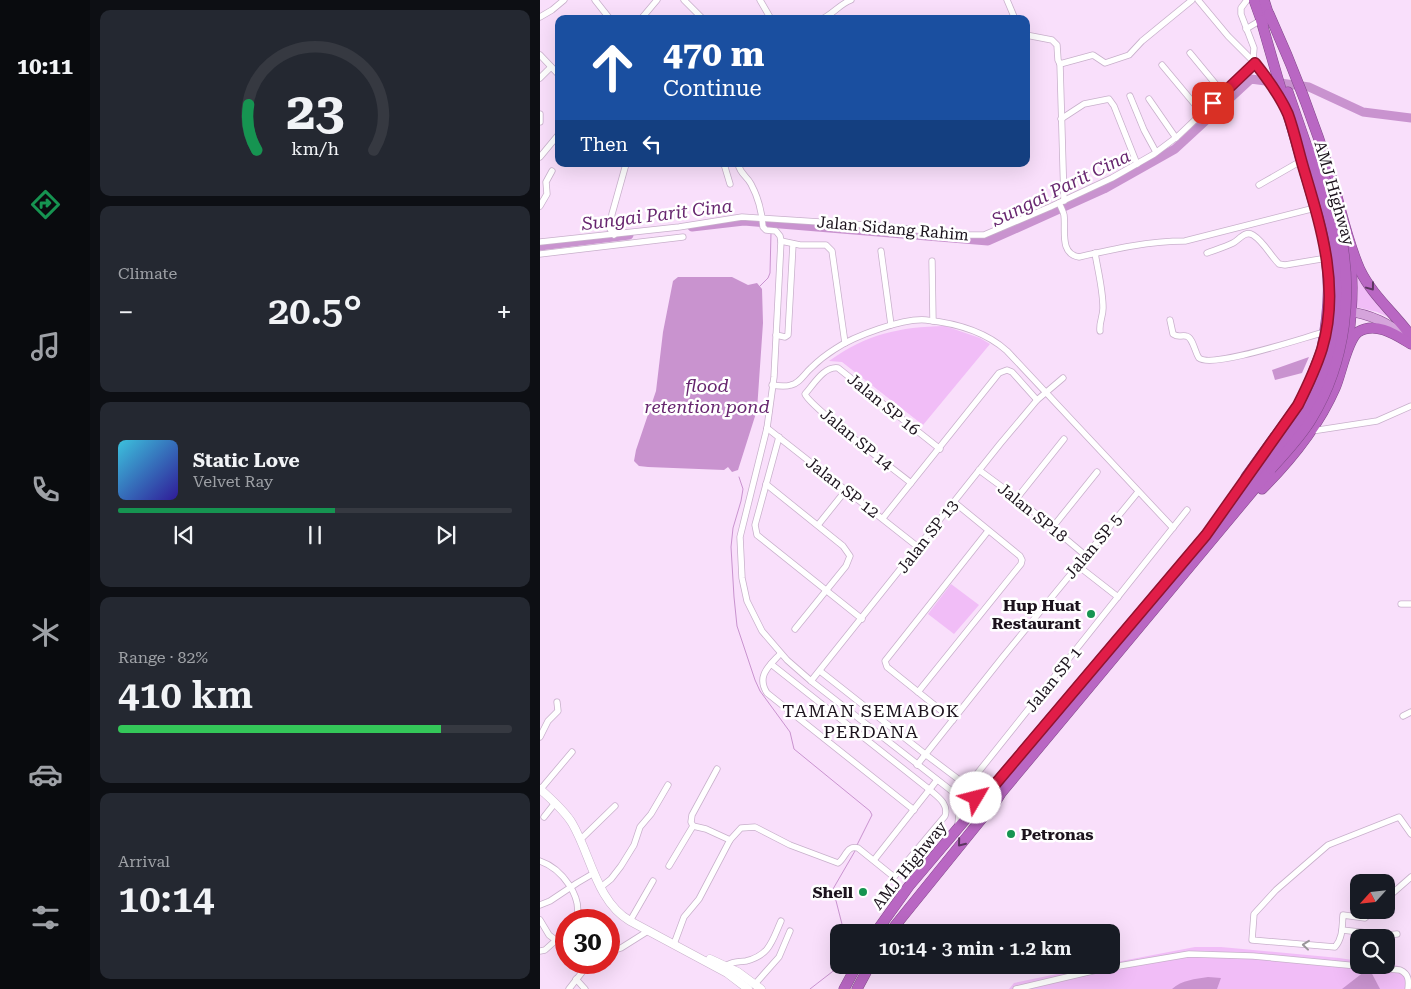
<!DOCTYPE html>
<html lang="en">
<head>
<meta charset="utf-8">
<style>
  :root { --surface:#171b24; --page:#242831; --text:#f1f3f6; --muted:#9ea1a6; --line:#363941; --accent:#169451 }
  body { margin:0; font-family:"Roboto Serif",serif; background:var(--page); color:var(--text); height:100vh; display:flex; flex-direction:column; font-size:19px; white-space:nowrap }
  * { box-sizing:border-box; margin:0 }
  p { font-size:16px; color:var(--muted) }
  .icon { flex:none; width:28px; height:28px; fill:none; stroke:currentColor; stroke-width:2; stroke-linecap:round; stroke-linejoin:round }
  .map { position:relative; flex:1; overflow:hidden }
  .sheet { display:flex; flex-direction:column; gap:10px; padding:10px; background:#0d0f14; width:450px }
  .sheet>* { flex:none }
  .hud { position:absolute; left:15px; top:15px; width:475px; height:152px; border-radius:10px; box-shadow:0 5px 20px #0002; background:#1a4fa0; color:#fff; overflow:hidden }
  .needle { width:32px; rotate:243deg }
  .controls { position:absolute; left:810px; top:874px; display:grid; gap:10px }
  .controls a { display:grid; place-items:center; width:45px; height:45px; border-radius:10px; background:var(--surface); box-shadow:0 5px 20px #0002; font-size:25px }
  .speed { position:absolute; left:15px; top:909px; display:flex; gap:10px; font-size:25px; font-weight:700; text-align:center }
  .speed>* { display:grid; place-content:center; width:65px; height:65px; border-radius:50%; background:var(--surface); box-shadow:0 5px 20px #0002; line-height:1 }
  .speed .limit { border:8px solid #d22; background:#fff; color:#111 }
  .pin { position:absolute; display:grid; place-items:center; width:42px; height:42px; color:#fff; margin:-21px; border-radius:10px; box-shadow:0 2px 8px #0006 }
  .me { position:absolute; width:55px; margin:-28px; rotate:53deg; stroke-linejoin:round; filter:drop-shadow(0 0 4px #0008) }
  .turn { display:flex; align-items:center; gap:18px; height:105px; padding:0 25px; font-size:22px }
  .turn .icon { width:65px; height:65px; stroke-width:2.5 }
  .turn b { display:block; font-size:35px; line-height:42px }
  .then { display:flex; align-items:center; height:48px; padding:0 25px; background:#0003; gap:10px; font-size:19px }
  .big { font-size:38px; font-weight:600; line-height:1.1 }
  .sheet .widget { flex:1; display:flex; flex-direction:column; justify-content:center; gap:8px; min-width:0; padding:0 18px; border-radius:10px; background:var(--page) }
  .sheet .dial { align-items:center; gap:0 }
  .dial svg { height:130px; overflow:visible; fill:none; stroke:var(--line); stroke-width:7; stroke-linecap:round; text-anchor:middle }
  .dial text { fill:var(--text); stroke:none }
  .song { display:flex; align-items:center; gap:15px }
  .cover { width:60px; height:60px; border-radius:8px; background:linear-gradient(135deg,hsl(190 70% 55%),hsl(250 70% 35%)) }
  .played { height:5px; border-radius:2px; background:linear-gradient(90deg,var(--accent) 55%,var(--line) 55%) }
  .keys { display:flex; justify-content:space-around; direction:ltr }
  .heat { display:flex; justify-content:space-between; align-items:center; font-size:28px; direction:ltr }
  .charge { height:8px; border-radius:4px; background:linear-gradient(90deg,#34c759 82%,var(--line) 0) }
  .trip { position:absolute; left:290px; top:924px; width:290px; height:50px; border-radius:10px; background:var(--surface); box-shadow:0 5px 20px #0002; font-weight:600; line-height:50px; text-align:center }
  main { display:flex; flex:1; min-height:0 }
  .dock { display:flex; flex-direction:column; width:90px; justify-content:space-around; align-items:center; background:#090b0e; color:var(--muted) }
  .dock .icon { width:35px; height:35px }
  .dock .selected { color:var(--accent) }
  .dock b { font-size:22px; color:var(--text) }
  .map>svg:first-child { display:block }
  .green { fill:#f1bdf7 }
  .water { fill:#c993cf }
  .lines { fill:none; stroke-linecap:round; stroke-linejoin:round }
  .stream { stroke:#c993cf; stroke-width:1 }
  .river { stroke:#c993cf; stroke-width:9 }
  .street-casing { stroke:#c8b0cb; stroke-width:7 }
  .secondary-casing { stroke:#c8b0cb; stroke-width:9 }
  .primary-casing { stroke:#824a89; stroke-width:10 }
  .highway-casing { stroke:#824a89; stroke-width:11 }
  .street { stroke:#fff; stroke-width:5.5 }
  .secondary { stroke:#fff; stroke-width:8 }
  .primary { stroke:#d5a4db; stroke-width:9 }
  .highway { stroke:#b967c3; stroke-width:10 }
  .highway-bridge-casing { stroke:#824a89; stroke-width:11; stroke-linecap:butt }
  .highway-bridge { stroke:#b967c3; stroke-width:10 }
  .oneway { stroke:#5b355f }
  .oneway2 { stroke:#999599 }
  .route-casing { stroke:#92132f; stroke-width:12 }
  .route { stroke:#e11d48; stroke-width:9 }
  .poi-dot { fill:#169451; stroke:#fff; stroke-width:2 }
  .labels { text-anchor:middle; stroke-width:5; stroke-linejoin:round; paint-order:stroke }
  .street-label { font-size:16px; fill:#1c131d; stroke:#fff }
  .poi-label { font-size:16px; font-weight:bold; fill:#1c131d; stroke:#fff; text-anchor:end }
  .water-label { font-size:18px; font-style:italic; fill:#67266f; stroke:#fff }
  .neighbourhood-label { font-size:18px; letter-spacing:1px; fill:#1c131d; stroke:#fff }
</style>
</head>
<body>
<main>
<nav class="dock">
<b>10:11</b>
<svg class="icon selected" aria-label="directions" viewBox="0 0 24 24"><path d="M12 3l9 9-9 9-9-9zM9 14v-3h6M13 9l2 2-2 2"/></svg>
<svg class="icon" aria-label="music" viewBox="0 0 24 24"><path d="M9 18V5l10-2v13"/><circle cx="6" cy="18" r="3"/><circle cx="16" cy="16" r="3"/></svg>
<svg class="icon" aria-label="phone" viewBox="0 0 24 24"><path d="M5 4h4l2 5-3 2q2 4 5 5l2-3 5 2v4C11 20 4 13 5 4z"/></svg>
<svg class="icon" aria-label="climate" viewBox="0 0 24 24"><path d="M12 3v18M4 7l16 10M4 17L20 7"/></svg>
<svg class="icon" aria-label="car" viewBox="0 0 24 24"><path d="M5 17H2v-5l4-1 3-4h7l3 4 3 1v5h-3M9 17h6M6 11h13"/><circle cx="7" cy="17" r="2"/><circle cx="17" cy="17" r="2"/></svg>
<svg class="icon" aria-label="filters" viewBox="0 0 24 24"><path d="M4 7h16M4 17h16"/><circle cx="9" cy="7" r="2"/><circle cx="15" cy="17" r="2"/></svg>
</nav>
<section class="sheet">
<div class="widget dial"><svg viewBox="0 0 100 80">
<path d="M14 69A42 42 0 1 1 86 69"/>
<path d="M14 69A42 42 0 0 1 9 41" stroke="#169451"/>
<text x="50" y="56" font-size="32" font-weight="700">23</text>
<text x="50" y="72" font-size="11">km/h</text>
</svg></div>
<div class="widget"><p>Climate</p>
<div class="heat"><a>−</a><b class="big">20.5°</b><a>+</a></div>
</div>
<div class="widget">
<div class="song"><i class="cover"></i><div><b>Static Love</b><p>Velvet Ray</p></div></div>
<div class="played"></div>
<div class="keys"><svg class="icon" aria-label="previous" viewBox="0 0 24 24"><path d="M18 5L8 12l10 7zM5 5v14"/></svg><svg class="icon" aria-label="pause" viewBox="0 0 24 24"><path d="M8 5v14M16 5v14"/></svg><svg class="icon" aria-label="next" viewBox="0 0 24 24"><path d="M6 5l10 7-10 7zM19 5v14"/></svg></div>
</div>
<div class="widget"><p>Range · 82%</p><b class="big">410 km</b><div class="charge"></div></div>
<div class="widget"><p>Arrival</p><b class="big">10:14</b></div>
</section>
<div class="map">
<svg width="871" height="989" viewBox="0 0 871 989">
  <rect width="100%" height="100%" fill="#f9dffb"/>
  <g class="green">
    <path d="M817,271L857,321L837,312L816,307Z"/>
    <path d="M405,326L440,338L450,344L383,425L302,362L289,361C327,334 359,327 405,326Z"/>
    <path d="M411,584L439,605L414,634L388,614Z"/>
    <path d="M655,947H681L799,958L819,961V965C842,965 871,956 871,989H469L474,983L560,965H571V963Z"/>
  </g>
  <g class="water">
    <path d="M138,277H192L208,285L217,283L222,289L223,323L217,410L198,470L192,472L188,467L184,470L108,467L99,466L94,461L96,450L116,391L123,332L133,281Z"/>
    <path d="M769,357L762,373L735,380L732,370Z"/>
    <path d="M829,968L840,989H802Z"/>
    <path d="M668,977L681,978L677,989H632C642,980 655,979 668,977Z"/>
  </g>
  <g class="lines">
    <g class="stream">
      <path d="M219,287L228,278L230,273L231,233"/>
      <path d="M199,477L203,489L201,501L193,528L191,547L194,597L197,626L215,680L220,691L250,732L254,749L330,811L332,815L317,845"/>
      <path d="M304,932L293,889L315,851"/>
      <path d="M270,989L301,965"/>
    </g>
    <g class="river">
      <path d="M152,227L204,221L448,241L564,189L635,149L711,79L769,87L823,112L871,118"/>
      <path d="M0,246L89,235"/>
    </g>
    <g class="street-casing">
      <g id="street">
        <path d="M55,0L70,19"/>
        <path d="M144,0L163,19"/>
        <path d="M220,0L231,19"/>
        <path d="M467,0L475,19"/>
        <path d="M658,0L688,36L715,63L741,103"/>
        <path d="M707,0L701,8V14L714,48L713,60"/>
        <path d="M0,17L12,10L24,0"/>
        <path d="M101,19L117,0"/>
        <path d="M282,19C293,14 300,4 311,0"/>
        <path d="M706,29L721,20"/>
        <path d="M486,35L512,40L517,45L518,60L520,64L524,201"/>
        <path d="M650,53L683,93"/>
        <path d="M0,55L19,75"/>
        <path d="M520,64L553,55L565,63L589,55L602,41L652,0"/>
        <path d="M622,65L662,113"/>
        <path d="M0,78L11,67"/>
        <path d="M590,96L604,130L616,152"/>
        <path d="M609,99L636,138"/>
        <path d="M0,114V122"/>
        <path d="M521,119L544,104L569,99L574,106L597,164"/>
        <path d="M0,157L19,134"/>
        <path d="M184,164L190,184"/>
        <path d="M198,164C201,175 206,175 211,184C218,197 222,213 223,227L226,230L236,231L240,236L241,241L234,377L227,428L200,537L202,578L207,601L222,631L247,660L271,681L413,792L427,798L444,796"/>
        <path d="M719,185L761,161"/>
        <path d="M519,203C521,207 523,211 524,215C526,229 519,254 539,257C574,249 609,241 645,241L775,208"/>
        <path d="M0,206L7,194L6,182L12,171"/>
        <path d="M74,235L70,229L72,214L86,164"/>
        <path d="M241,241L260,245H286L292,251L305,343"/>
        <path d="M0,242L139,227L202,217L342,226L422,235H444L510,207L572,178L614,154L638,136L715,63"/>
        <path d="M341,251L351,325"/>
        <path d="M555,253C558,271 563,290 563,308C563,317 559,322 560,331"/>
        <path d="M667,253C675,250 685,247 693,243C699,240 705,230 713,235C724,242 730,255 739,264L745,265L787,258"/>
        <path d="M0,254L143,237"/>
        <path d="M392,261L393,321"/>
        <path d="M630,320L633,334C639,338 640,335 646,336C653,337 655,353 659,358C672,369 765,337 785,332"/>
        <path d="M236,335L245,337L248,335L253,244"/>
        <path d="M232,385C238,386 245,387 251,385C260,383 264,374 271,368C278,361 287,354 295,349C314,336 363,318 386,320C415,323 446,332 467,351L633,528"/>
        <path d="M227,428L378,547"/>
        <path d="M772,431L837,421L871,406"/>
        <path d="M239,437L215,525L217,535L322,619"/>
        <path d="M439,470L477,498L545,555"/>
        <path d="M371,483C355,470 270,407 265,394C274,384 284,366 298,368L400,449"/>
        <path d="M226,484L303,546L310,556L306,566L255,629"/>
        <path d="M477,498L524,439"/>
        <path d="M343,518L459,373L467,370L472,372L497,400"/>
        <path d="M278,525L306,490"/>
        <path d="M512,528L557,472"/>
        <path d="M537,565L578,597"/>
        <path d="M861,604H871"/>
        <path d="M240,654C229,666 216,676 227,693L374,810"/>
        <path d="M280,671L385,754L426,785L430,783L440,770L647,510"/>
        <path d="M271,681L460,444L497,400L523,378"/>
        <path d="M378,692L481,564L482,560L480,556L414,502"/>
        <path d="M863,716L871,712"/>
        <path d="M413,720L347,667L345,661L448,531"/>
        <path d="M0,737L8,721L18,711L17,702"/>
        <path d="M377,765L462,658L598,492"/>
        <path d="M0,790L32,752"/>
        <path d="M414,793L420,806L418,824"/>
        <path d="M4,817L15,803"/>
        <path d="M153,826L151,822L152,815L177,769"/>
        <path d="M40,840L75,806"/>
        <path d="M334,860L397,780"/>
        <path d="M0,861C21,868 44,897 36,920"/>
        <path d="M129,866L153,826L166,829L190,840"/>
        <path d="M61,887L71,879L81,866L94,845L100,827L111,814L128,785"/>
        <path d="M846,899L871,877"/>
        <path d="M0,905L10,901L37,883L54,873"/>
        <path d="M834,910L825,918L803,915C802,926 803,938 795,947L712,940L714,914L736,890L788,845L859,817L871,834"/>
        <path d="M0,920L9,935L26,948"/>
        <path d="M90,921L113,881"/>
        <path d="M25,930L26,929"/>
        <path d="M802,930L847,935L857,934"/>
        <path d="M134,944L144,917L159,899L190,840L201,828L215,827L250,845L298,863C306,858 306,845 318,848L354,877L405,816C409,804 398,797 390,790L231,664"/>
        <path d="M0,951L5,950L15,941"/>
        <path d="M69,952L81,948L108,931"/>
        <path d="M187,965C194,961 199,962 206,961C230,955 232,941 241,921"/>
        <path d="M36,979L45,989"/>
        <path d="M215,984L239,957L250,931"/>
        <path d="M29,989L50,962"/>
        <path d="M476,989L561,969L649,954L713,956L860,970C869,974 869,981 868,989"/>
      </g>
    </g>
    <g class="secondary-casing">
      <g id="secondary">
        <path d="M0,789C12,800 24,810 32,823C51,855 56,901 90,921L187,973L208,989"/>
        <path d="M170,959L198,972L221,989"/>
      </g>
    </g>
    <g class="primary-casing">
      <path id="primary" d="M806,311C830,314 850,323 868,339"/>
    </g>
    <g class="highway-casing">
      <g id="highway">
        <path d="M714,0L723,25"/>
        <path d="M724,0L730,19"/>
        <path d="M729,14C754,69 774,121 792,179C801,209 807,241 820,270C832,295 855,314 871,336"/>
        <path d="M721,20L782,232C791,276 790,305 782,349"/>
        <path d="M748,92L768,150"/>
        <path d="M808,342C812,313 814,284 810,254"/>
        <path d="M706,477L758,405L768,386L784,344"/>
        <path d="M722,489C752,459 778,427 795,388C801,375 807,340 818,332C836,321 856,335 871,344"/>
        <path d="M336,932L369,886L726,464"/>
        <path d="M350,932L456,801L461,793L731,469"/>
        <path d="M304,989L317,965"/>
        <path d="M317,989L330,965"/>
      </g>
    </g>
    <use href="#street" class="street"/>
    <use href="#secondary" class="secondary"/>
    <use href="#primary" class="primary"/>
    <use href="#highway" class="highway"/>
    <g class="highway-bridge-casing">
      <g id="highway-bridge">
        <path d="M726,464C739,447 754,431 765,413C794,366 804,307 796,252C791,217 778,183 768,150"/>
        <path d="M731,469C745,453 761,437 772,418C806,362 814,292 799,227C792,200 783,174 775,147"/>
      </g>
    </g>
    <use href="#highway-bridge" class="highway-bridge"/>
  </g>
  <defs><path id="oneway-chevron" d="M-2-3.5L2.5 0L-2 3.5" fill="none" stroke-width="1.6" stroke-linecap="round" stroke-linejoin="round" transform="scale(1.25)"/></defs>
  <g class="oneway">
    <use href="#oneway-chevron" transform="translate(831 287) rotate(53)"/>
    <use href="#oneway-chevron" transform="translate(421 843) rotate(129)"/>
  </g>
  <use class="oneway2" href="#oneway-chevron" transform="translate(766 945) rotate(-174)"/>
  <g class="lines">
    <g class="route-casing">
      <path id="route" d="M436,798L446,795L666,535L758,405C767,387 776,368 782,349C800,289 782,230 765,173C759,154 755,133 748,114C740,96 727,78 715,63L673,103"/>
    </g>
    <use href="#route" class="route"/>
  </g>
  <g class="poi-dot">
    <circle cx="551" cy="614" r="5"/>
    <circle cx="471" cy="834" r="5"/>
    <circle cx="323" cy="892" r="5"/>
  </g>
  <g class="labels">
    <g class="street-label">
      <text transform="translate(795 193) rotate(74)" y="6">AMJ Highway</text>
      <text transform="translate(353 228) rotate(5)" y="6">Jalan Sidang Rahim</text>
      <text transform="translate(344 404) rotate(39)" y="6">Jalan SP 16</text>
      <text transform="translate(317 439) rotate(39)" y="6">Jalan SP 14</text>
      <text transform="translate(303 487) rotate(38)" y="6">Jalan SP 12</text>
      <text transform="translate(493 512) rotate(39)" y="6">Jalan SP18</text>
      <text transform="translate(387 536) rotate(-52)" y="6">Jalan SP 13</text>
      <text transform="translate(553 546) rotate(-50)" y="6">Jalan SP 5</text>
      <text transform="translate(513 679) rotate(-51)" y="6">Jalan SP 1</text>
      <text transform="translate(369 865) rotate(-51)" y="6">AMJ Highway</text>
    </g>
    <g class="poi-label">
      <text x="541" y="611">Hup Huat<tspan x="541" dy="18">Restaurant</tspan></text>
      <text x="481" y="840" text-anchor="start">Petronas</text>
      <text x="313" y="898">Shell</text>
    </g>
    <g class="water-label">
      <text transform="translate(521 188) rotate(-26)" y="6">Sungai Parit Cina</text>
      <text transform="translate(117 215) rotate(-7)" y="6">Sungai Parit Cina</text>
      <text x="167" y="392">flood<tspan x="167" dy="21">retention pond</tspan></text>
    </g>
    <g class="neighbourhood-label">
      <text x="331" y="717">TAMAN SEMABOK<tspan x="331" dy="21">PERDANA</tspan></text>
    </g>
  </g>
</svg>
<div class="controls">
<a><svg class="needle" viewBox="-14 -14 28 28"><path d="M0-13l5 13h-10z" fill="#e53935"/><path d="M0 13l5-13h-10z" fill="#9ea1a6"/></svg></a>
<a><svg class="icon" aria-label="search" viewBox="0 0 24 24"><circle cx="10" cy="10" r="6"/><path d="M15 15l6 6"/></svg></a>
</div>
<div class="speed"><div class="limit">30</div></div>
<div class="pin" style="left:673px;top:103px;background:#d93025"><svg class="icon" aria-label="arrive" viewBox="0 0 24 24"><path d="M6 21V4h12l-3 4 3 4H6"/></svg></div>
<svg class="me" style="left:436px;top:798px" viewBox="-20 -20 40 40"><circle r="19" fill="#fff"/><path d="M0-13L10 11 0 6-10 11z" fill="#e11d48"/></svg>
<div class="trip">10:14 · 3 min · 1.2 km</div>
<div class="hud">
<div class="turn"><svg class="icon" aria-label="ahead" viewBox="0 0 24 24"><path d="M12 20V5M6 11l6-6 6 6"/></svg><div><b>470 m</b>Continue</div></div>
<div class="then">Then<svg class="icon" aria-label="left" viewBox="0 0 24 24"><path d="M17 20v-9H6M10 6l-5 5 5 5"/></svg></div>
</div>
</div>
</main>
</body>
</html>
